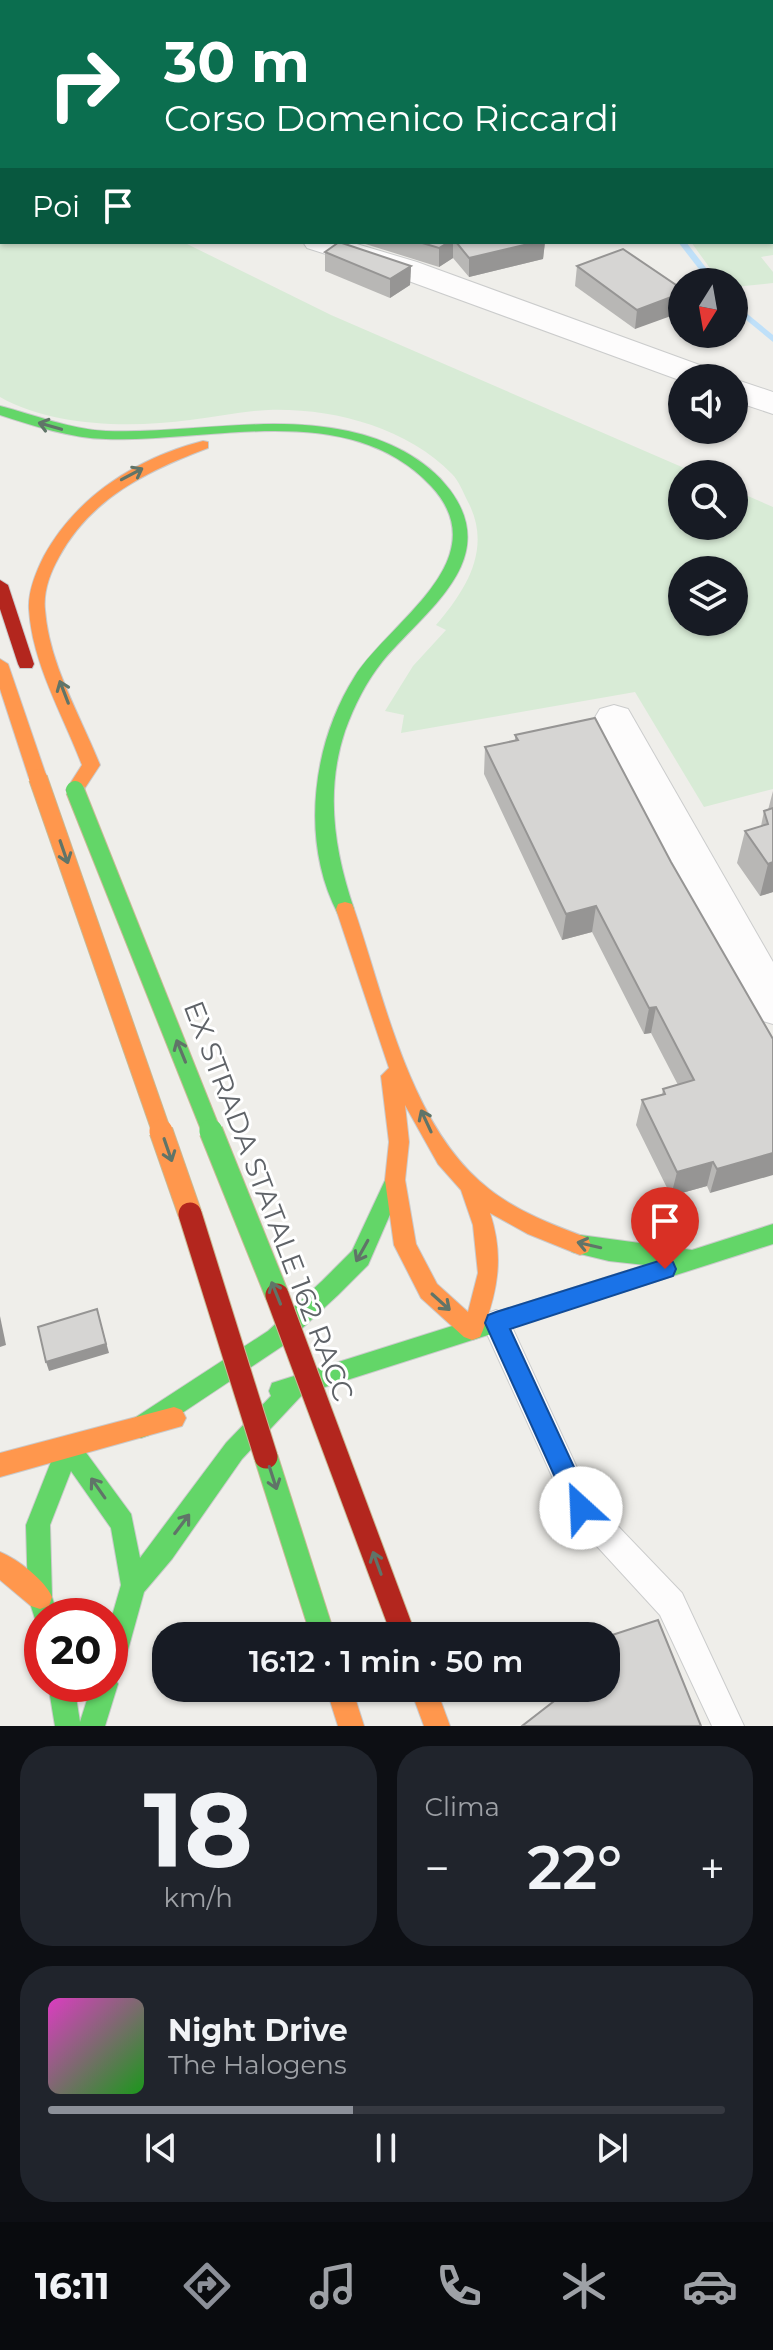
<!DOCTYPE html>
<html lang="it">
<head>
<meta charset="utf-8">
<style>
  :root { --surface:#171b24; --page:#20242c; --text:#f1f3f6; --muted:#9ea1a6; --line:#363941; --accent:#8c9099 }
  body { margin:0; font-family:Montserrat,sans-serif; background:var(--page); color:var(--text); height:100vh; display:flex; flex-direction:column; font-size:30px; white-space:nowrap }
  * { box-sizing:border-box; margin:0 }
  p { font-size:26px; color:var(--muted) }
  .icon { flex:none; width:44px; height:44px; fill:none; stroke:currentColor; stroke-width:2; stroke-linecap:round; stroke-linejoin:round }
  .map { position:relative; height:1726px; overflow:hidden }
  .details { display:flex; flex-direction:column; gap:20px; padding:20px; background:#0d0f14; flex:1 }
  .details>* { flex:none }
  .hud { position:absolute; left:0px; top:0px; width:774px; height:244px; box-shadow:0 2px 6px #0004; background:#0b6e4f; color:#fff; overflow:hidden }
  .needle { width:52px; rotate:191deg }
  .buttons { position:absolute; left:668px; top:268px; display:grid; gap:16px }
  .buttons a { display:grid; place-items:center; width:80px; height:80px; border-radius:50%; background:var(--surface); box-shadow:0 2px 6px #0004; font-size:40px }
  .speed { position:absolute; left:24px; top:1598px; display:flex; gap:16px; font-size:40px; font-weight:700; text-align:center }
  .speed>* { display:grid; place-content:center; width:104px; height:104px; border-radius:50%; background:var(--surface); box-shadow:0 2px 6px #0004; line-height:1 }
  .speed .limit { border:12px solid #d22; background:#fff; color:#111 }
  .pin { position:absolute; display:grid; place-items:center; width:68px; height:68px; color:#fff; margin:-82px -34px; border-radius:50% 50% 50% 0; rotate:-45deg; box-shadow:0 0 8px #0007 }
  .pin .icon { rotate:45deg }
  .me { position:absolute; width:88px; margin:-44px; rotate:335deg; stroke-linejoin:round; filter:drop-shadow(0 0 6px #0008) }
  .turn { display:flex; align-items:center; gap:28px; height:168px; padding:0 32px; font-size:36px }
  .turn .icon { width:104px; height:104px; stroke-width:2.5 }
  .turn b { display:block; font-size:56px; line-height:68px }
  .then { display:flex; align-items:center; height:76px; padding:0 32px; background:#0003; gap:16px; font-size:30px }
  .big { font-size:60px; font-weight:600; line-height:1.1 }
  .details .widget { flex:1; display:flex; flex-direction:column; justify-content:center; gap:12px; min-width:0; padding:0 28px; border-radius:32px; background:var(--page) }
  .details .dial { align-items:center; gap:0 }
  .dial b { font-size:104px; line-height:1 }
  .song { display:flex; align-items:center; gap:24px }
  .cover { width:96px; height:96px; border-radius:12px; background:linear-gradient(135deg,hsl(310 70% 55%),hsl(120 70% 35%)) }
  .played { height:8px; border-radius:4px; background:linear-gradient(90deg,var(--accent) 45%,var(--line) 45%) }
  .keys { display:flex; justify-content:space-around; direction:ltr }
  .heat { display:flex; justify-content:space-between; align-items:center; font-size:44px; direction:ltr }
  .details .tiles { flex:1; display:grid; gap:20px; grid-template-columns:1fr 1fr }
  .widget:last-child { grid-column:span 2 }
  .trip { position:absolute; left:152px; top:1622px; width:468px; height:80px; border-radius:32px; background:var(--surface); box-shadow:0 2px 6px #0004; font-weight:600; line-height:80px; text-align:center }
  .menu { display:flex; height:128px; justify-content:space-around; align-items:center; background:#090b0e; color:var(--muted) }
  .menu .icon { width:56px; height:56px }
  .menu .active { color:var(--accent) }
  .menu b { font-size:36px; color:var(--text) }
  .map>svg:first-child { display:block }
  .green { fill:#d8ebd6; fill-rule:evenodd }
  .lines { fill:none; stroke-linecap:round; stroke-linejoin:round }
  .stream { fill:#bfe0f9; fill-rule:evenodd }
  .lane-casing { stroke:#cbcccc; stroke-width:2 }
  .street-casing { stroke:#cbcccc; stroke-width:2 }
  .fast-casing { stroke:#cacacb; stroke-width:2 }
  .slow-casing { stroke:#cacacb; stroke-width:2 }
  .jam-casing { stroke:#cacacb; stroke-width:2 }
  .lane { fill:#fdfcfc; fill-rule:evenodd }
  .street { fill:#fdfcfc; fill-rule:evenodd }
  .fast { fill:#63d668; fill-rule:evenodd }
  .slow { fill:#ff974d; fill-rule:evenodd }
  .jam { fill:#b3261e; fill-rule:evenodd }
  .rail { stroke:#e4e4e4; stroke-width:4; stroke-dasharray:1 6; stroke-linecap:butt }
  .fast-bridge-far1-casing { stroke:#c8b996; stroke-width:20; stroke-linecap:butt }
  .fast-bridge-casing { stroke:#c8b996; stroke-width:25; stroke-linecap:butt }
  .slow-bridge-far1-casing { stroke:#c8b996; stroke-width:20; stroke-linecap:butt }
  .slow-bridge-casing { stroke:#c8b996; stroke-width:25; stroke-linecap:butt }
  .jam-bridge-casing { stroke:#c8b996; stroke-width:25; stroke-linecap:butt }
  .fast-bridge-far1 { stroke:#63d668; stroke-width:18 }
  .fast-bridge { stroke:#63d668; stroke-width:23 }
  .slow-bridge-far1 { stroke:#ff974d; stroke-width:18 }
  .slow-bridge { stroke:#ff974d; stroke-width:23 }
  .jam-bridge { stroke:#b3261e; stroke-width:23 }
  .wall { fill:#b8b7b5 }
  .shaded-wall { fill:#969594 }
  .building { fill:#d6d5d3; stroke:#969594; stroke-width:2 }
  .oneway { stroke:#607468 }
  .route { fill:#1a73e8; stroke:#114b97; stroke-width:2 }
  .labels { text-anchor:middle; stroke-width:6; stroke-linejoin:round; paint-order:stroke }
  .street-label { font-size:28px; fill:#5f6368; stroke:#fff }
</style>
</head>
<body>
<div class="map">
<svg width="773" height="1726" viewBox="0 0 773 1726">
  <rect width="100%" height="100%" fill="#efeeea"/>
  <g class="green">
    <path d="M773,21V255L761,257L773,272V283L734,287V282H720L691,242H772Z"/>
    <path d="M0,169L2,242H183L331,315L698,474H682V526H734V490L773,507V789L704,807L635,692L401,733L404,715L385,711L413,666L446,630L436,625C467,589 493,547 467,500C463,492 459,481 452,474C406,427 333,408 268,410C242,411 216,417 190,420C131,428 53,427 0,397ZM682,570H734V622H682Z"/>
  </g>
  <g class="lines">
    <g class="stream">
      <path d="M569,0H575L576,2H570Z"/>
      <path d="M678,242H686L717,282H709Z"/>
      <path d="M734,303L773,335V342L734,310Z"/>
    </g>
    <g class="lane-casing">
      <g id="lane">
        <path d="M50,0H62L63,2H51Z"/>
        <path d="M496,1310L506,1314L591,1498L682,1593L744,1726H712L660,1615L571,1518L482,1323L486,1314Z"/>
      </g>
    </g>
    <g class="street-casing">
      <g id="street">
        <path d="M303,242H350L417,262L716,371L721,378H682V381L395,276L307,248Z"/>
        <path d="M734,379L773,392V414L734,401Z"/>
        <path d="M614,705L628,709L773,962V1024L756,1019L594,719L600,709Z"/>
      </g>
    </g>
    <g class="fast-casing">
      <g id="fast">
        <path d="M0,406C35,415 69,429 106,431C187,434 267,414 348,431C386,439 426,458 450,490C503,561 423,612 382,662C366,682 354,706 345,731C325,791 334,850 354,909L352,914H338C300,841 312,744 355,676C390,621 499,559 431,486C349,398 210,443 106,439C70,438 34,426 0,415Z"/>
        <path d="M395,1171L402,1174L405,1180L368,1265L338,1295L284,1345L149,1435L141,1438L133,1435L129,1427L133,1419L268,1331L322,1281L352,1251L388,1174Z"/>
        <path d="M773,1224V1244L303,1394L242,1459L172,1559L144,1592L123,1668L115,1678L118,1684L105,1726H55L48,1684H74L80,1722L92,1684H110V1623L121,1585L111,1528L71,1471L50,1525L52,1597L58,1616H42V1627L37,1625L28,1597L26,1525L60,1439L68,1436L76,1439L131,1514L140,1558L226,1443L271,1396L269,1391L272,1383L645,1265L609,1261L572,1252L569,1245L572,1238L580,1235L692,1250Z"/>
      </g>
    </g>
    <g class="slow-casing">
      <g id="slow">
        <path d="M203,441L208,442V448C147,471 91,498 59,557C50,573 43,592 45,610C49,664 80,715 100,765L81,794H69L66,790L82,765C63,715 32,663 29,609C28,591 36,572 44,556C77,496 137,458 203,441Z"/>
        <path d="M0,659L8,664L47,778L44,782H32L29,778L0,689Z"/>
        <path d="M345,902L352,904L354,909C385,999 410,1128 489,1189C518,1212 553,1225 588,1238L591,1245L588,1252L580,1255L528,1234L490,1213C504,1256 498,1289 483,1330L480,1337L472,1340L464,1337L421,1298L394,1245L385,1180L389,1142L381,1076L389,1068L336,909L338,904ZM405,1105L438,1164L461,1190L473,1225L478,1273L468,1312L437,1284L416,1244L405,1180L409,1142Z"/>
        <path d="M174,1407L182,1410L186,1418L182,1426L0,1477V1453Z"/>
        <path d="M0,1552C17,1559 45,1580 52,1597L49,1606L40,1609L31,1606L0,1580Z"/>
        <path d="M326,1688H352L364,1726H338Z"/>
        <path d="M410,1688H436L450,1726H424Z"/>
      </g>
    </g>
    <g class="jam-casing">
      <path id="jam" d="M0,580L8,585L34,664L32,668H20L18,664L0,609Z"/>
    </g>
    <use href="#lane" class="lane"/>
    <use href="#street" class="street"/>
    <use href="#fast" class="fast"/>
    <use href="#slow" class="slow"/>
    <use href="#jam" class="jam"/>
    <path class="rail" d="M712,0L720,2"/>
    <g class="fast-bridge-far1-casing">
      <path id="fast-bridge-far1" d="M75,790L212,1133"/>
    </g>
    <g class="fast-bridge-casing">
      <g id="fast-bridge">
        <path d="M211,1131L277,1295"/>
        <path d="M266,1457L323,1636"/>
      </g>
    </g>
    <g class="slow-bridge-far1-casing">
      <path id="slow-bridge-far1" d="M38,778L162,1133"/>
    </g>
    <g class="slow-bridge-casing">
      <path id="slow-bridge" d="M161,1131L190,1214"/>
    </g>
    <g class="jam-bridge-casing">
      <g id="jam-bridge">
        <path d="M190,1214L266,1457"/>
        <path d="M277,1295L404,1636"/>
      </g>
    </g>
    <use href="#fast-bridge-far1" class="fast-bridge-far1"/>
    <use href="#fast-bridge" class="fast-bridge"/>
    <use href="#slow-bridge-far1" class="slow-bridge-far1"/>
    <use href="#slow-bridge" class="slow-bridge"/>
    <use href="#jam-bridge" class="jam-bridge"/>
  </g>
  <g class="wall">
    <path d="M359,242H545L543,259L469,277L453,258L439,267Z"/>
    <path d="M325,252L411,266L410,285L390,298L325,271Z"/>
    <path d="M577,266L682,289L635,329L575,286Z"/>
    <path d="M515,735L671,862L773,1039L710,1193L707,1186L671,1196L636,1125L642,1100L662,1095L663,1089L678,1085L651,1033L644,1034L592,932L562,940L484,774L485,747L515,740Z"/>
    <path d="M773,791V892L760,896L737,863L745,831L761,826L764,811L768,810Z"/>
  </g>
  <g class="shaded-wall">
    <path d="M449,242H453V258L439,267V248Z"/>
    <path d="M537,242H545L543,259L469,277V258Z"/>
    <path d="M411,266L410,285L390,298V279Z"/>
    <path d="M682,293V312L635,329L637,310Z"/>
    <path d="M773,862V892L760,896L768,864Z"/>
    <path d="M596,906L592,932L562,940L566,914Z"/>
    <path d="M656,1007L651,1033L644,1034L649,1008Z"/>
    <path d="M773,1153V1175L710,1193L717,1169Z"/>
    <path d="M713,1162L707,1186L671,1196L677,1172Z"/>
    <path d="M97,1309L109,1353L49,1371L46,1362Z"/>
    <path d="M0,1316L6,1345L0,1347Z"/>
  </g>
  <g class="building">
    <path d="M339,242L411,266L390,279L325,252Z"/>
    <path d="M419,242H449L439,248Z"/>
    <path d="M456,242H537L469,258Z"/>
    <path d="M623,249L682,289V293L637,310L577,266Z"/>
    <path d="M595,718L671,862L773,1039V1153L717,1169L713,1162L677,1172L642,1100L665,1094L663,1089L694,1080L656,1007L649,1008L596,906L566,914L485,747L518,740L515,735Z"/>
    <path d="M773,808V862L768,864L745,831L768,824L764,811Z"/>
    <path d="M97,1309L106,1344L46,1362L38,1327Z"/>
    <path d="M658,1620L701,1726H522L571,1688H606V1637Z"/>
  </g>
  <defs><path id="oneway-shaft" d="M-6 0H5M1.5-3L5.5 0L1.5 3" fill="none" stroke-width="1.6" stroke-linecap="round" stroke-linejoin="round" transform="scale(2)"/></defs>
  <g class="oneway">
    <use href="#oneway-shaft" transform="translate(50 426) rotate(-164)"/>
    <use href="#oneway-shaft" transform="translate(132 474) rotate(-28)"/>
    <use href="#oneway-shaft" transform="translate(64 692) rotate(-111)"/>
    <use href="#oneway-shaft" transform="translate(64 852) rotate(71)"/>
    <use href="#oneway-shaft" transform="translate(181 1051) rotate(-112)"/>
    <use href="#oneway-shaft" transform="translate(426 1121) rotate(-115)"/>
    <use href="#oneway-shaft" transform="translate(168 1150) rotate(71)"/>
    <use href="#oneway-shaft" transform="translate(589 1245) rotate(-167)"/>
    <use href="#oneway-shaft" transform="translate(362 1251) rotate(119)"/>
    <use href="#oneway-shaft" transform="translate(276 1293) rotate(-112)"/>
    <use href="#oneway-shaft" transform="translate(441 1302) rotate(42)"/>
    <use href="#oneway-shaft" transform="translate(273 1478) rotate(72)"/>
    <use href="#oneway-shaft" transform="translate(98 1488) rotate(-125)"/>
    <use href="#oneway-shaft" transform="translate(182 1524) rotate(-53)"/>
    <use href="#oneway-shaft" transform="translate(377 1563) rotate(-110)"/>
  </g>
  <path class="route" d="M665,1259L673,1262L676,1269L673,1276L510,1329L593,1508L590,1517L581,1520L573,1517L485,1323L488,1315L496,1312Z"/>
  <g class="labels">
    <g class="street-label">
      <text transform="translate(269 1201) rotate(69)" y="10">EX STRADA STATALE 162 RACC</text>
    </g>
  </g>
</svg>
<div class="buttons">
<a><svg class="needle" viewBox="-14 -14 28 28"><path d="M0-13l5 13h-10z" fill="#e53935"/><path d="M0 13l5-13h-10z" fill="#9ea1a6"/></svg></a>
<a><svg class="icon" aria-label="sound" viewBox="0 0 24 24"><path d="M4 9h4l5-4v14l-5-4H4zM17 9q2 3 0 6"/></svg></a>
<a><svg class="icon" aria-label="search" viewBox="0 0 24 24"><circle cx="10" cy="10" r="6"/><path d="M15 15l6 6"/></svg></a>
<a><svg class="icon" aria-label="layers" viewBox="0 0 24 24"><path d="M12 4l9 5-9 5-9-5zM3 14l9 5 9-5"/></svg></a>
</div>
<div class="speed"><div class="limit">20</div></div>
<div class="pin" style="left:665px;top:1269px;background:#d93025"><svg class="icon" aria-label="arrive" viewBox="0 0 24 24"><path d="M6 21V4h12l-3 4 3 4H6"/></svg></div>
<svg class="me" style="left:581px;top:1508px" viewBox="-20 -20 40 40"><circle r="19" fill="#fff"/><path d="M0-13L10 11 0 6-10 11z" fill="#1a73e8"/></svg>
<div class="trip">16:12 · 1 min · 50 m</div>
<div class="hud">
<div class="turn"><svg class="icon" aria-label="right" viewBox="0 0 24 24"><path d="M7 20v-9h11M14 6l5 5-5 5"/></svg><div><b>30 m</b>Corso Domenico Riccardi</div></div>
<div class="then">Poi<svg class="icon" aria-label="arrive" viewBox="0 0 24 24"><path d="M6 21V4h12l-3 4 3 4H6"/></svg></div>
</div>
</div>
<section class="details">
<div class="tiles">
<div class="widget dial"><b>18</b><p>km/h</p></div>
<div class="widget"><p>Clima</p>
<div class="heat"><a>−</a><b class="big">22°</b><a>+</a></div>
</div>
<div class="widget">
<div class="song"><i class="cover"></i><div><b>Night Drive</b><p>The Halogens</p></div></div>
<div class="played"></div>
<div class="keys"><svg class="icon" aria-label="previous" viewBox="0 0 24 24"><path d="M18 5L8 12l10 7zM5 5v14"/></svg><svg class="icon" aria-label="pause" viewBox="0 0 24 24"><path d="M8 5v14M16 5v14"/></svg><svg class="icon" aria-label="next" viewBox="0 0 24 24"><path d="M6 5l10 7-10 7zM19 5v14"/></svg></div>
</div>
</div>
</section>
<nav class="menu">
<b>16:11</b>
<svg class="icon active" aria-label="directions" viewBox="0 0 24 24"><path d="M12 3l9 9-9 9-9-9zM9 14v-3h6M13 9l2 2-2 2"/></svg>
<svg class="icon" aria-label="music" viewBox="0 0 24 24"><path d="M9 18V5l10-2v13"/><circle cx="6" cy="18" r="3"/><circle cx="16" cy="16" r="3"/></svg>
<svg class="icon" aria-label="phone" viewBox="0 0 24 24"><path d="M5 4h4l2 5-3 2q2 4 5 5l2-3 5 2v4C11 20 4 13 5 4z"/></svg>
<svg class="icon" aria-label="climate" viewBox="0 0 24 24"><path d="M12 3v18M4 7l16 10M4 17L20 7"/></svg>
<svg class="icon" aria-label="car" viewBox="0 0 24 24"><path d="M5 17H2v-5l4-1 3-4h7l3 4 3 1v5h-3M9 17h6M6 11h13"/><circle cx="7" cy="17" r="2"/><circle cx="17" cy="17" r="2"/></svg>
</nav>
</body>
</html>
